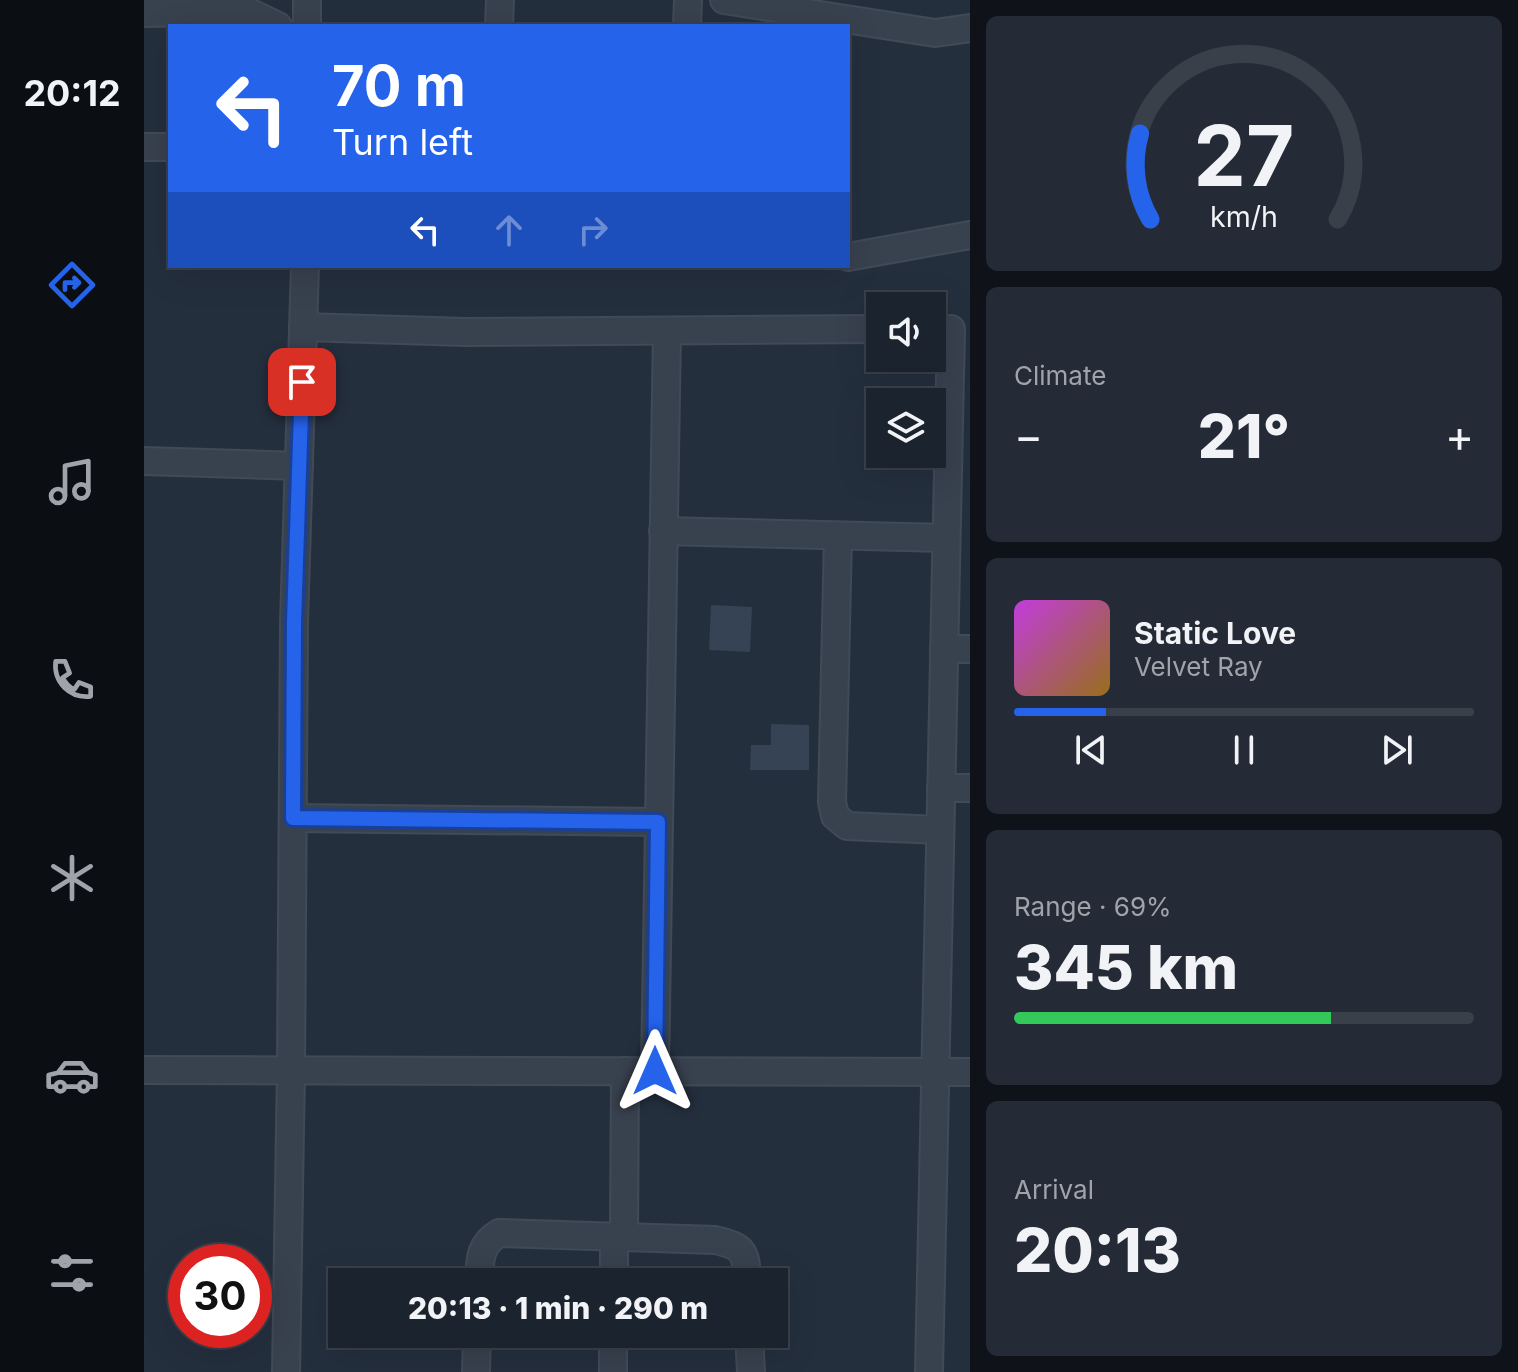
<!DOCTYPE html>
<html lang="en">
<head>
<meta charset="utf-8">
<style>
  :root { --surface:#1b232e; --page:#242b36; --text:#f1f3f6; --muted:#a0a4aa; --line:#39404a; --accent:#2563eb }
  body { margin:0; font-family:Inter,sans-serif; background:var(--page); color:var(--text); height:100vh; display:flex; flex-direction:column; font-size:30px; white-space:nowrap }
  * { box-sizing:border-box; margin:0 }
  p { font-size:26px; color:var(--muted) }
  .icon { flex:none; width:44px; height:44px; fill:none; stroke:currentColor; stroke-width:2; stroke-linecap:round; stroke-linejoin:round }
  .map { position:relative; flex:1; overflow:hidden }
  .sheet { display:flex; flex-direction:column; gap:16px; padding:16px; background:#0f1319; width:548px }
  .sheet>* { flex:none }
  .top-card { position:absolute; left:24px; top:24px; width:682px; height:244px; border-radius:0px; box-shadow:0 8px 32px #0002,0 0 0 2px var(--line); background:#2563eb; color:#fff; overflow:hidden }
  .tools { position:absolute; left:722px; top:292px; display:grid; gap:16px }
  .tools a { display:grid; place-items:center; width:80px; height:80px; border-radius:0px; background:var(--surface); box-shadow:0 8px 32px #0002,0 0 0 2px var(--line); font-size:40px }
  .speed { position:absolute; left:24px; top:1244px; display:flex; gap:16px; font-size:40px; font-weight:700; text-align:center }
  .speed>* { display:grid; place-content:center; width:104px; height:104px; border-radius:50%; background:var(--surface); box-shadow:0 8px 32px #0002,0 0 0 2px var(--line); line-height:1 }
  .speed .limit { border:12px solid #d22; background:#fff; color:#111 }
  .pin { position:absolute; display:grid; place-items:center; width:68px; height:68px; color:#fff; margin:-34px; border-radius:16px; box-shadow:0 4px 12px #0006 }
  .me { position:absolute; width:88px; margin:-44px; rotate:0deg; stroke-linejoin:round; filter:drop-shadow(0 0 6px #0008) }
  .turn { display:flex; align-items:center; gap:28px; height:168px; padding:0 32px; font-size:36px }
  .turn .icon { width:104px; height:104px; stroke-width:2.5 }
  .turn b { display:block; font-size:56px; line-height:68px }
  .lanes { display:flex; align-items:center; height:76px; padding:0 32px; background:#0003; justify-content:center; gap:40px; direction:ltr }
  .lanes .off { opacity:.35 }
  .big { font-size:60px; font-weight:800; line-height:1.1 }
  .sheet .tile { flex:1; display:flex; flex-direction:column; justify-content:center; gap:12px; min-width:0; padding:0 28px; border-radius:12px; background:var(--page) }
  .sheet .dial { align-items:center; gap:0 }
  .dial svg { height:208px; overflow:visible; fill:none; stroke:var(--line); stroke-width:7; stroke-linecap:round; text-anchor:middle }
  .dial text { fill:var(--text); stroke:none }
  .song { display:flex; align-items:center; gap:24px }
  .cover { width:96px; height:96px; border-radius:12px; background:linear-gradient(135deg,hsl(290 70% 55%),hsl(40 70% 35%)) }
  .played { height:8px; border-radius:4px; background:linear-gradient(90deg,var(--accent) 20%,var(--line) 20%) }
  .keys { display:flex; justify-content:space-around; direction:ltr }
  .heat { display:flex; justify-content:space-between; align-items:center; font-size:44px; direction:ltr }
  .charge { height:12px; border-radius:6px; background:linear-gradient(90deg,#34c759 69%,var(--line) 0) }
  .trip { position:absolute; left:184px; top:1268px; width:460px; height:80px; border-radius:0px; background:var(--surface); box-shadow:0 8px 32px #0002,0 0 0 2px var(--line); font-weight:800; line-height:80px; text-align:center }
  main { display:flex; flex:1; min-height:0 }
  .tab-bar { display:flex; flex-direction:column; width:144px; justify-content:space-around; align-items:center; background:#0b0e12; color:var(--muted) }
  .tab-bar .icon { width:56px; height:56px }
  .tab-bar .selected { color:var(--accent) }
  .tab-bar b { font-size:36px; color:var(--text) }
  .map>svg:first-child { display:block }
  .building { fill:#364354 }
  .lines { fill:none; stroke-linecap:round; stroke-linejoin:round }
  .street-casing { stroke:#414a57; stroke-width:30 }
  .street { stroke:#38414e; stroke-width:26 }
  .route-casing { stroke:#184099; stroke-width:20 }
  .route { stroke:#2563eb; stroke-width:14 }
</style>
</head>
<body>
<main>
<nav class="tab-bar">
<b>20:12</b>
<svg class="icon selected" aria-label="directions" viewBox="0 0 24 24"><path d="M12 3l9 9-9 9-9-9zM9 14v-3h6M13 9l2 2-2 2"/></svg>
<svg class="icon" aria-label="music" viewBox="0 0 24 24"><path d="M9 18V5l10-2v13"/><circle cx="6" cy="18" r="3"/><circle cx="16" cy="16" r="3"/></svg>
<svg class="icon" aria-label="phone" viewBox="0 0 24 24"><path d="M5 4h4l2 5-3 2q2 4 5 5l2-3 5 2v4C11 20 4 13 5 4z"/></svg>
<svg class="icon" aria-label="climate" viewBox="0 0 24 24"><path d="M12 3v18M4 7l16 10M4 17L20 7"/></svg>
<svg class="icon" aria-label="car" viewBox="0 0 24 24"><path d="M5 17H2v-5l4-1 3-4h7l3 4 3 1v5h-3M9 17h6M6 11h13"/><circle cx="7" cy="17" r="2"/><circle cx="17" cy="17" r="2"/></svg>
<svg class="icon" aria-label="filters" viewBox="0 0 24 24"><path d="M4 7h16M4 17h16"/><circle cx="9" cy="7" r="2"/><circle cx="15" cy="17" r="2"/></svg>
</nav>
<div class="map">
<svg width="826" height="1372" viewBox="0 0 826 1372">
  <rect width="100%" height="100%" fill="#242f3e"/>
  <g class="building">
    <path d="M567,605L608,607L606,652L565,650Z"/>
    <path d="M627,724L665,725V770H606L607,745H627Z"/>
    <path d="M197,1334H253L252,1344L197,1341Z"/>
  </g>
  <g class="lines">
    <g class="street-casing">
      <g id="street">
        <path d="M580,0L791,33L826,28"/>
        <path d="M86,3L134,26"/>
        <path d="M0,13L102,11"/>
        <path d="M163,26V0"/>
        <path d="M355,26L356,0"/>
        <path d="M543,26L544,0"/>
        <path d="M0,147H26"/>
        <path d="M704,257L826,235"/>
        <path d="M159,327L322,332L736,329"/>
        <path d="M0,461L155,466"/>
        <path d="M519,531L802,538"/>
        <path d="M694,536L688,802L691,816L703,826L796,830"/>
        <path d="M800,649H826"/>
        <path d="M797,788H826"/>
        <path d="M149,818L514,822"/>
        <path d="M0,1070L826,1072"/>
        <path d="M511,1071L523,331"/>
        <path d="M480,1236L481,1071"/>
        <path d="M335,1282C336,1260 335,1245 355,1233L571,1240C601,1247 602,1252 603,1282"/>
        <path d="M470,1282V1236"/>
        <path d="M605,1334L607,1372"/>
        <path d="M142,1372L147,1070L150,622L161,266"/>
        <path d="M332,1372L333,1334"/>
        <path d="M469,1372V1334"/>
        <path d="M785,1372L807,329"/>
      </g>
    </g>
    <use href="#street" class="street"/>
  </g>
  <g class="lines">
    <g class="route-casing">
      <path id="route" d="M158,382L150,622L149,818L514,822L511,1071"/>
    </g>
    <use href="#route" class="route"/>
  </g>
</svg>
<div class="tools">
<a><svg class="icon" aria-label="sound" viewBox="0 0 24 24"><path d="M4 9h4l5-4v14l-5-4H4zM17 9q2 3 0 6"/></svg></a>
<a><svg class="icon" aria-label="layers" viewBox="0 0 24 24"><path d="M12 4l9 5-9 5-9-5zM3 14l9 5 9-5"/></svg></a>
</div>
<div class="speed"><div class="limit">30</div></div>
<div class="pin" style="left:158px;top:382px;background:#d93025"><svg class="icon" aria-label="arrive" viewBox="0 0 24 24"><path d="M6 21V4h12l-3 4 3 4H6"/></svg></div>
<svg class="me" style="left:511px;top:1071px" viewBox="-20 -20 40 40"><path d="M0-17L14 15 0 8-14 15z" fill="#2563eb" stroke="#fff" stroke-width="4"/></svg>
<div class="trip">20:13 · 1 min · 290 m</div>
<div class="top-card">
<div class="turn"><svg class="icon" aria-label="left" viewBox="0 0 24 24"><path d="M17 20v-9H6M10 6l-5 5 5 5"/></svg><div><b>70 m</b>Turn left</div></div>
<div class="lanes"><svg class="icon" aria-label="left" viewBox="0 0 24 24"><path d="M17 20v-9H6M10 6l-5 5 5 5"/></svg><svg class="icon off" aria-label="ahead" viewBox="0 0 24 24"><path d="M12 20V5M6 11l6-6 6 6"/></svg><svg class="icon off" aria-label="right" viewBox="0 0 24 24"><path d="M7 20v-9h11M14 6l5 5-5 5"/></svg></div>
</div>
</div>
<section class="sheet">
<div class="tile dial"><svg viewBox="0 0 100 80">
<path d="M14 69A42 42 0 1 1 86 69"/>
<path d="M14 69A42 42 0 0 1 10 36" stroke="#2563eb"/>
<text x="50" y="56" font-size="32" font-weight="700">27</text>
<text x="50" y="72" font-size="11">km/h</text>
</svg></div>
<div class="tile"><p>Climate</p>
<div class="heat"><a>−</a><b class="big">21°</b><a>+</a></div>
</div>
<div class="tile">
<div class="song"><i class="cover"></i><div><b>Static Love</b><p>Velvet Ray</p></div></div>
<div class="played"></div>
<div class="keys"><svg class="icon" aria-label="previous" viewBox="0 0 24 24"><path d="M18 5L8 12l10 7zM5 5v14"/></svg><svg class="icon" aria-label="pause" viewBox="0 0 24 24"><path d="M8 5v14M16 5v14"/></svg><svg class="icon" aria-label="next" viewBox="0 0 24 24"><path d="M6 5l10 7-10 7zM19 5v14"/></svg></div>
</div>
<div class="tile"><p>Range · 69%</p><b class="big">345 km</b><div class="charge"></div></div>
<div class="tile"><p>Arrival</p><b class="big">20:13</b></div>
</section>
</main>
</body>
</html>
